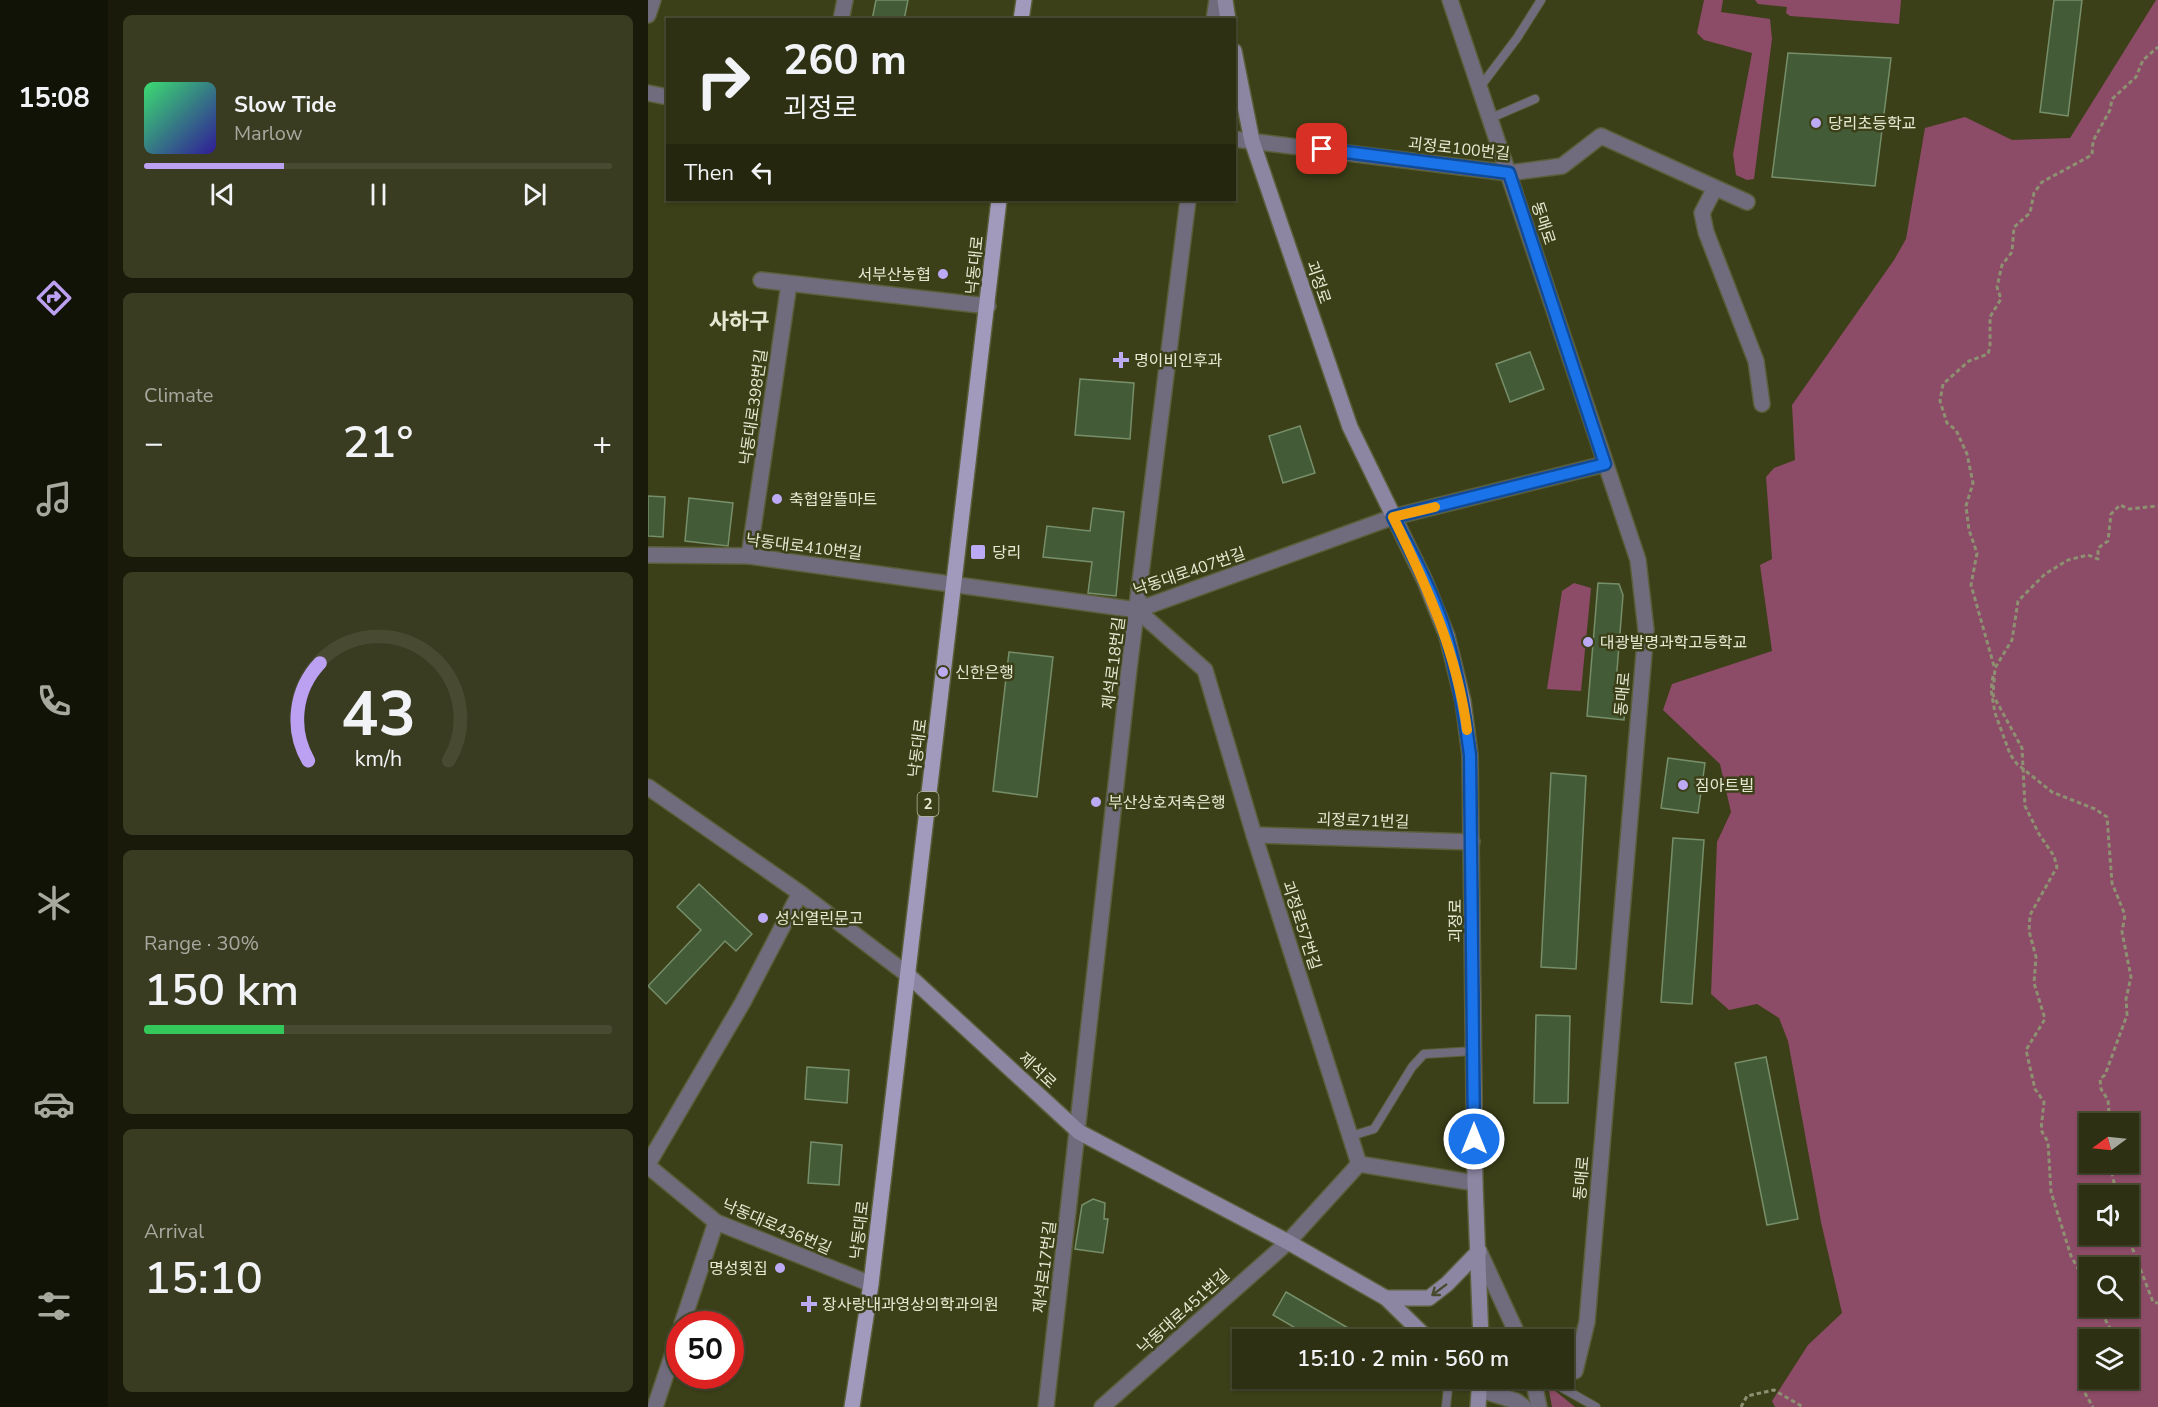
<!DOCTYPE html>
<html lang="en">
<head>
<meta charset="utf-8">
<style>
  :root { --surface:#2d3012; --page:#393c20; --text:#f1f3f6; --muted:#a7a99f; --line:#484b32; --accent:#bca0f2 }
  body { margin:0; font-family:"Nunito Sans","Noto Sans KR",sans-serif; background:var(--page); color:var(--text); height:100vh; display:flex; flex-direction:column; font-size:22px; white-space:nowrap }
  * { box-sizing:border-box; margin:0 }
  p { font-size:20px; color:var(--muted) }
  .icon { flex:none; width:33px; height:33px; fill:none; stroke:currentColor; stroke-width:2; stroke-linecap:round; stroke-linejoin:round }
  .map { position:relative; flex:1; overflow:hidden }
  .sheet { display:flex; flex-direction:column; gap:15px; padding:15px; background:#191a0a; width:540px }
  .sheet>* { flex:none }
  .guide { position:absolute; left:18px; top:18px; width:570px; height:183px; border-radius:0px; box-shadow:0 2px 4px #0004,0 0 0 2px var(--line); background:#2d3012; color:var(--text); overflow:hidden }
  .needle { width:39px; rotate:255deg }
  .buttons { position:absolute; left:1431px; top:1113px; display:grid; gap:12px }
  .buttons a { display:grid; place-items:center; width:60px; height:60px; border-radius:0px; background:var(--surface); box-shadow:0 2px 4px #0004,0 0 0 2px var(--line); font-size:30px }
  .speed { position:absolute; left:18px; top:1311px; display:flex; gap:12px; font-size:30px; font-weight:700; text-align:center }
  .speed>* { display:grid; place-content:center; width:78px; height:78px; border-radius:50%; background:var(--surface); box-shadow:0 2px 4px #0004,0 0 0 2px var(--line); line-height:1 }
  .speed .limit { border:9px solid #d22; background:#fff; color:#111 }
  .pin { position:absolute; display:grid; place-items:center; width:51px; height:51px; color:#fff; margin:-26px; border-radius:12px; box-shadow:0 3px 9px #0006 }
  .me { position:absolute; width:66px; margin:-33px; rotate:0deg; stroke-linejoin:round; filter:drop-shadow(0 0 4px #0008) }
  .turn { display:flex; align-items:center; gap:21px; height:126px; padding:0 18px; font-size:27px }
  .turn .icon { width:78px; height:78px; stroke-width:2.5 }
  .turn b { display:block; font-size:42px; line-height:51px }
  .then { display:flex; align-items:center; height:57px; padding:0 18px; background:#0003; gap:12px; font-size:22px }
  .big { font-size:45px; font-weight:600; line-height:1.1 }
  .sheet .widget { flex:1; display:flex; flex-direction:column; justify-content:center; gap:9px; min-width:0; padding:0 21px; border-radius:9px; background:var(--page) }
  .sheet .dial { align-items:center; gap:0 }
  .dial svg { height:156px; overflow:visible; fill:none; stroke:var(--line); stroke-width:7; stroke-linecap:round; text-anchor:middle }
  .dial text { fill:var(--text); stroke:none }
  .song { display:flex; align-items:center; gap:18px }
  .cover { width:72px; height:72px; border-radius:9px; background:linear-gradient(135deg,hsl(140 70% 55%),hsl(250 70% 35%)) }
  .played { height:6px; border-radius:3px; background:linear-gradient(90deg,var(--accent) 30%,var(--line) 30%) }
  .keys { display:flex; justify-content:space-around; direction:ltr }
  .heat { display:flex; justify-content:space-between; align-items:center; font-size:33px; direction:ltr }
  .charge { height:9px; border-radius:4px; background:linear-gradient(90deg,#34c759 30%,var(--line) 0) }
  .trip { position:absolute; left:584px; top:1329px; width:342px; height:60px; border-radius:0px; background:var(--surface); box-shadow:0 2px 4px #0004,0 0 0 2px var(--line); font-weight:600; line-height:60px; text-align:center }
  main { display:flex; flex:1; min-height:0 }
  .tab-bar { display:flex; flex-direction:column; width:108px; justify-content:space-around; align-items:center; background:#121307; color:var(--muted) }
  .tab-bar .icon { width:42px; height:42px }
  .tab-bar .current { color:var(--accent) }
  .tab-bar b { font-size:27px; color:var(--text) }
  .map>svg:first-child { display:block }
  .green { fill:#8c4b66; fill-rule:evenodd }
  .building { fill:#445b38; stroke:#768e69; stroke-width:1.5 }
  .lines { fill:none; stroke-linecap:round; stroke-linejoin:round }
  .service-casing { stroke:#5a5e39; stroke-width:10 }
  .minor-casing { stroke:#5a5e39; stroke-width:18 }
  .tertiary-casing { stroke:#5a5e39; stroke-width:18 }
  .secondary-casing { stroke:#5a5e39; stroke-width:18 }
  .primary-casing { stroke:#5a5e39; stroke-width:18 }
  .path { stroke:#8d9172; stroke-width:3; stroke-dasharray:4.5 3; stroke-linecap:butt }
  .service { stroke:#706c7e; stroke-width:8 }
  .minor { stroke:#706c7e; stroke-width:15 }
  .tertiary { stroke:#706c7e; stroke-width:15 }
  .secondary { stroke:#8c86a2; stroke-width:15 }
  .primary { stroke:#a29abd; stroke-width:15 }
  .oneway { stroke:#484a2d }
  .route-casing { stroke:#114b97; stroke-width:15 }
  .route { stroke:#1a73e8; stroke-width:10 }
  .slow { stroke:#f59e0b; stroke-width:10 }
  .poi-dot { fill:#bcaaf5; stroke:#3c4018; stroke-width:2 }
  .labels { text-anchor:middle; stroke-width:5; stroke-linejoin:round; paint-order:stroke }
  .shield { fill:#3c4018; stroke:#b2b69a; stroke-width:1.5 }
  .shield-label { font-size:15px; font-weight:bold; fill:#e5e9d2 }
  .poi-label { font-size:16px; fill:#e5e9d2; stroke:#3c4018; text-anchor:start }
  .street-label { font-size:16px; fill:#e5e9d2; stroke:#3c4018 }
  .district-label { font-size:22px; font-weight:bold; fill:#e5e9d2; stroke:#3c4018 }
</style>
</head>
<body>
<main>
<nav class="tab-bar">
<b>15:08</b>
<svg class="icon current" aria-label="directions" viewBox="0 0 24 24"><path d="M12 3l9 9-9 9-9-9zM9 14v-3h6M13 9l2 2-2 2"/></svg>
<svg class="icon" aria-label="music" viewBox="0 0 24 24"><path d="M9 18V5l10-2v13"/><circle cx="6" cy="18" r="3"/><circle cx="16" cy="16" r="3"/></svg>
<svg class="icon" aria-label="phone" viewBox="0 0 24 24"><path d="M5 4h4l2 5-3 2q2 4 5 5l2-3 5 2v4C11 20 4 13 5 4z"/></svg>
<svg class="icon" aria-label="climate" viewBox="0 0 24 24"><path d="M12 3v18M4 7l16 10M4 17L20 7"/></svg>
<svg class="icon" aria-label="car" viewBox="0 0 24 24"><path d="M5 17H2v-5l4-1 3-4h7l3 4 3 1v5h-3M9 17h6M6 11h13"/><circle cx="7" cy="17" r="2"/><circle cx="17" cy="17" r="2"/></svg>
<svg class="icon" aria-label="filters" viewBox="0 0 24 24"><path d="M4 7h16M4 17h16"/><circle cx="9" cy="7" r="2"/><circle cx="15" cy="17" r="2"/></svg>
</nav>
<section class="sheet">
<div class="widget">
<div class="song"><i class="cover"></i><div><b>Slow Tide</b><p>Marlow</p></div></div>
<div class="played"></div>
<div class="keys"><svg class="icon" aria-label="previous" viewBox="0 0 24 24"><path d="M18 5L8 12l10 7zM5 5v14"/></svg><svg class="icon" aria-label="pause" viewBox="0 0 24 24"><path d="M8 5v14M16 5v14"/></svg><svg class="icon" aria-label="next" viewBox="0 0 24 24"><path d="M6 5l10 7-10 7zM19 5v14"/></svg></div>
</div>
<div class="widget"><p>Climate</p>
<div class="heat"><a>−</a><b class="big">21°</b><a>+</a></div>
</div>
<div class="widget dial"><svg viewBox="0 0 100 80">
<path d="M14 69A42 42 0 1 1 86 69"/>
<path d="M14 69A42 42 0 0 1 20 19" stroke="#bca0f2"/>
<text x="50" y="56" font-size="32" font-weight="700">43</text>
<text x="50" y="72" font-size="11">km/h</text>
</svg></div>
<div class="widget"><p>Range · 30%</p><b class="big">150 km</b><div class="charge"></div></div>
<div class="widget"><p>Arrival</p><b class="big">15:10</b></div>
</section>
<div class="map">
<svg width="1510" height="1407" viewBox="0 0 1510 1407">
  <rect width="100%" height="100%" fill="#3c4018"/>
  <g class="green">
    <path d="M1056,0H1075L1073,12L1122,19L1124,39L1106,179L1099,180L1088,175L1085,154L1104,53L1056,40L1049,33Z"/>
    <path d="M1107,0H1253L1251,24L1142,16L1138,13L1139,7L1110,4Z"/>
    <path d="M1508,0H1510V1407H1127L1124,1401L1160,1345L1194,1313L1173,1222L1140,1041L1131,1018L1109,1004L1081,1010L1063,994L1069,842L1083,812L1072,764L1015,710L1024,684L1124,651L1112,565L1124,559L1118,477L1126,468L1147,460L1144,405L1246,260L1258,239L1277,128L1317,117L1364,140L1422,138ZM1442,1124H1480V1162H1442ZM1442,1196H1480V1234H1442ZM1442,1268H1480V1306H1442ZM1442,1340H1480V1378H1442Z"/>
    <path d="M926,583L943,588L933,691L899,689L914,591Z"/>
    <path d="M900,1385L927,1407H904Z"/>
  </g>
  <g class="building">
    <path d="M228,0H260L256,20H224Z"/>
    <path d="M1406,0H1434L1420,116L1392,112Z"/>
    <path d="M1140,53L1243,58L1227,186L1124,177Z"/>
    <path d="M882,352L896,389L862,402L848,364Z"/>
    <path d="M432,379L486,383L482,439L427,435Z"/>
    <path d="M652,426L667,473L635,483L621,436Z"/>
    <path d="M0,496L17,497L15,537L0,536Z"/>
    <path d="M41,498L85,503L80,546L37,541Z"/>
    <path d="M445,508L476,512L468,596L440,593L444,562L395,557L399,526L442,531Z"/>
    <path d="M950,583L971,584L975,595L968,683L979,684L976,720L939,716Z"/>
    <path d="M361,652L405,657L389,797L345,791Z"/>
    <path d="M1020,758L1057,763L1050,813L1013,808Z"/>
    <path d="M903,773L938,776L928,969L893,967Z"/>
    <path d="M1025,838L1056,840L1044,1004L1013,1002Z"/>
    <path d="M51,884L104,934L88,951L77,941L18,1004L0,986L53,930L29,907Z"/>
    <path d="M888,1015L922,1016L920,1103H886Z"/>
    <path d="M1118,1057L1150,1219L1119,1225L1087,1063Z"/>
    <path d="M159,1067L201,1070L199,1103L157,1099Z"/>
    <path d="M163,1142L194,1145L191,1185L160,1183Z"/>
    <path d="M445,1199L457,1203L456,1219H460L455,1253L427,1249L434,1205Z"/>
    <path d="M638,1292L721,1340H668L625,1315Z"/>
    <path d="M736,1378H755L750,1387Z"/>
  </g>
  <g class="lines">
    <g class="service-casing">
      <g id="service">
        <path d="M832,87L869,38L893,0"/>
        <path d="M843,118L887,99"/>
        <path d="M703,1136L726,1129L764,1067L776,1054L826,1051"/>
        <path d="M886,1378L911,1386L948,1407"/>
        <path d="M798,1407L801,1378"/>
      </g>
    </g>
    <g class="minor-casing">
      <g id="minor">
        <path d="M802,0L990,560L998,630L939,1322L927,1371H915"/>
        <path d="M193,20L197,0"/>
        <path d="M566,20L569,0"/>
        <path d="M0,93L20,97"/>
        <path d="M586,139L861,173L914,166L953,136L1099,202"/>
        <path d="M1067,188L1054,213L1058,232L1108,361L1114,404"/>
        <path d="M113,280L340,306"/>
        <path d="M0,555L101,556L489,610L745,517L957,464"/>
        <path d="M101,556L141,284"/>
        <path d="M489,610L557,670L606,835L711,1164L827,1183"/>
        <path d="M606,835L824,842"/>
        <path d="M0,1164L95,1002L152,893"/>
        <path d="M0,1166L68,1222L223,1284"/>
        <path d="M34,1324L68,1222"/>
        <path d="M7,1407L32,1332"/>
        <path d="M398,1407L481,669L540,200"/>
        <path d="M454,1407L640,1242L711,1164"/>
      </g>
    </g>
    <g class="tertiary-casing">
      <g id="tertiary">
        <path d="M0,15L5,0"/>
        <path d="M0,787L152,893L260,975"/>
        <path d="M831,1251L872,1340"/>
        <path d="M885,1378L891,1407"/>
        <path d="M832,1390L868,1401L876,1407"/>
      </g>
    </g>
    <g class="secondary-casing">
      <g id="secondary">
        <path d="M577,0L580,20"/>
        <path d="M586,51L604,141L702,427L777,581L799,636L815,701L822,755L827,1183L833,1340"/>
        <path d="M260,975L431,1132L640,1242L738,1298L781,1340"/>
        <path d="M738,1298H781L799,1284L831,1251"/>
        <path d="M830,1407L832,1378"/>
      </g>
    </g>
    <g class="primary-casing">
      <g id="primary">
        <path d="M373,20L376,0"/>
        <path d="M204,1407L223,1284L351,200"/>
      </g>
    </g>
    <g class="path">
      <path d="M1346,666L1323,585L1329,553L1321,530L1318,506L1325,483L1319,454L1308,430L1299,423L1292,401L1295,384L1321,361L1340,354L1342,347V317L1353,299L1349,287L1354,265L1364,252L1366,227L1382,213L1386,193L1394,182L1444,155L1445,141L1462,110L1464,99L1488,77L1495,60L1510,47"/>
      <path d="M1345,676L1343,690L1347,713L1362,754L1369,764L1404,792L1447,809L1459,817L1464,883L1477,915L1474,932L1483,977L1478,999L1479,1015L1457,1075L1452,1079L1453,1089L1460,1100L1462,1124"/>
      <path d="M1453,1162L1454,1172L1463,1169L1469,1196"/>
      <path d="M1479,1234L1505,1302L1510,1303"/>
      <path d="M1442,1290L1423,1256L1403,1192L1400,1142L1393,1130L1396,1102L1387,1089L1378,1050L1397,1019L1386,983L1388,957L1381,931L1382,915L1409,867L1406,856L1391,834L1377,806L1374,748L1345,695L1347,668L1364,640L1370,601L1397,574L1420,560L1440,555L1450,559V548L1460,541L1463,514L1472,505L1481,509L1510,506"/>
      <path d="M1450,1306L1464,1332L1463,1340"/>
      <path d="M1442,1373L1434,1388L1445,1407"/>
      <path d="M1093,1407L1099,1396L1126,1390L1155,1407"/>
    </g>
    <use href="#service" class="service"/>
    <use href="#minor" class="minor"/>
    <use href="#tertiary" class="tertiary"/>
    <use href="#secondary" class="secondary"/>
    <use href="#primary" class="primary"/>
  </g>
  <defs><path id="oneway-shaft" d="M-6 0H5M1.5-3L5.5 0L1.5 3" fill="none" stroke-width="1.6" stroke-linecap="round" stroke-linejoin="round" transform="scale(1.5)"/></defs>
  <use class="oneway" href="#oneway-shaft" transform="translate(791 1290) rotate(143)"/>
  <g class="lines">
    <g class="route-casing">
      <path id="route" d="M674,149L861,173L957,464L745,517C765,556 787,596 799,638C810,677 817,716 822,755L826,1139"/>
    </g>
    <use href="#route" class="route"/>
    <path class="slow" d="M787,507L745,517C779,586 809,653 819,730"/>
  </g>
  <g class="poi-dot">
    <circle cx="1168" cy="123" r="6"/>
    <circle cx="295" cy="274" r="6"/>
    <path d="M470 351h6v6h6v6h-6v6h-6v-6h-6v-6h6z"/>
    <circle cx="129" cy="499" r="6"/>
    <rect x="322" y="544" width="16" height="16" rx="3"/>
    <circle cx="940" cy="642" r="6"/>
    <circle cx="295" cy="672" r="6"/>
    <circle cx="1035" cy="785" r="6"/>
    <circle cx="448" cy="802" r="6"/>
    <circle cx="115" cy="918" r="6"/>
    <circle cx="132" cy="1268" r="6"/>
    <path d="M158 1295h6v6h6v6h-6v6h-6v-6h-6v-6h6z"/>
  </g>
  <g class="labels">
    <rect class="shield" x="269.5" y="792" width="21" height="24" rx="4.5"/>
    <g class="shield-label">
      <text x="280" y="809">2</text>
    </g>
    <g class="poi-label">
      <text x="1180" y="129">당리초등학교</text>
      <text x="283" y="280" text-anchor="end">서부산농협</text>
      <text x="486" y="366">명이비인후과</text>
      <text x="141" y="505">축협알뜰마트</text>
      <text x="344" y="558">당리</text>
      <text x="952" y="648">대광발명과학고등학교</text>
      <text x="307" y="678">신한은행</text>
      <text x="1047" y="791">짐아트빌</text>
      <text x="460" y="808">부산상호저축은행</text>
      <text x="127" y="924">성신열린문고</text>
      <text x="120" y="1274" text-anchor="end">명성횟집</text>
      <text x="174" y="1310">장사랑내과영상의학과의원</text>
    </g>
    <g class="street-label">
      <text transform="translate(811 148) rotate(6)" y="6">괴정로100번길</text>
      <text transform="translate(896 223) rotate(72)" y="6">동매로</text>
      <text transform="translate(326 265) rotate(-84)" y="6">낙동대로</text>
      <text transform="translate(671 282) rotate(71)" y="6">괴정로</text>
      <text transform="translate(105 407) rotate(-82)" y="6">낙동대로398번길</text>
      <text transform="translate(156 546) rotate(7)" y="6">낙동대로410번길</text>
      <text transform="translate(541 571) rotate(-19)" y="6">낙동대로407번길</text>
      <text transform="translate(465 663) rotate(-83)" y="6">제석로18번길</text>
      <text transform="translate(974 694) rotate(-85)" y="6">동매로</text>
      <text transform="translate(269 748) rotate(-83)" y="6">낙동대로</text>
      <text transform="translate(715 820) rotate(2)" y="6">괴정로71번길</text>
      <text transform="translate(807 921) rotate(-90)" y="6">괴정로</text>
      <text transform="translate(654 925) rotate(72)" y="6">괴정로57번길</text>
      <text transform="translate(390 1070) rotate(43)" y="6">제석로</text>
      <text transform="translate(933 1178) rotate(-85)" y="6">동매로</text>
      <text transform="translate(129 1226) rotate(23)" y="6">낙동대로436번길</text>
      <text transform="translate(211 1230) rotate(-83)" y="6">낙동대로</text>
      <text transform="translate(396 1267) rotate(-83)" y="6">제석로17번길</text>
      <text transform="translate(535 1311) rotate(-42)" y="6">낙동대로451번길</text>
    </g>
    <g class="district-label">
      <text x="91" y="329">사하구</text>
    </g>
  </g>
</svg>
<div class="buttons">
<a><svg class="needle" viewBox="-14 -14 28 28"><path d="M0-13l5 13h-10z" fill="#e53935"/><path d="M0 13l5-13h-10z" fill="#a7a99f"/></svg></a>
<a><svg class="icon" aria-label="sound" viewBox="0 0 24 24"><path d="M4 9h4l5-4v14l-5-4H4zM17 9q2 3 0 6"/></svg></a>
<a><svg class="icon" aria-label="search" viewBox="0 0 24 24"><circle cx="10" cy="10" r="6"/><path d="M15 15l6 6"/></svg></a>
<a><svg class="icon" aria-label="layers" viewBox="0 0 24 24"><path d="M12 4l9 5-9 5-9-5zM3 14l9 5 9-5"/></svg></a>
</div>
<div class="speed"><div class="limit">50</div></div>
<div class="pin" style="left:674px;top:149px;background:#d93025"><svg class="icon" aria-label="arrive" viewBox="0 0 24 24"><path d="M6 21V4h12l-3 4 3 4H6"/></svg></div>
<svg class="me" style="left:826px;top:1139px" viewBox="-20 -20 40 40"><circle r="17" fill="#1a73e8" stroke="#fff" stroke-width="3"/><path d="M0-11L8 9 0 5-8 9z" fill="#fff"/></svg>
<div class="trip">15:10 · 2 min · 560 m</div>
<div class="guide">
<div class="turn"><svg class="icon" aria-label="right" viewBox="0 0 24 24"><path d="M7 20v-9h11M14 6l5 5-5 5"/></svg><div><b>260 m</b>괴정로</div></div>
<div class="then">Then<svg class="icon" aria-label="left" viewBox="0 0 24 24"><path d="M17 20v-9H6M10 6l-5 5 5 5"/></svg></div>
</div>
</div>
</main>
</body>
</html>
